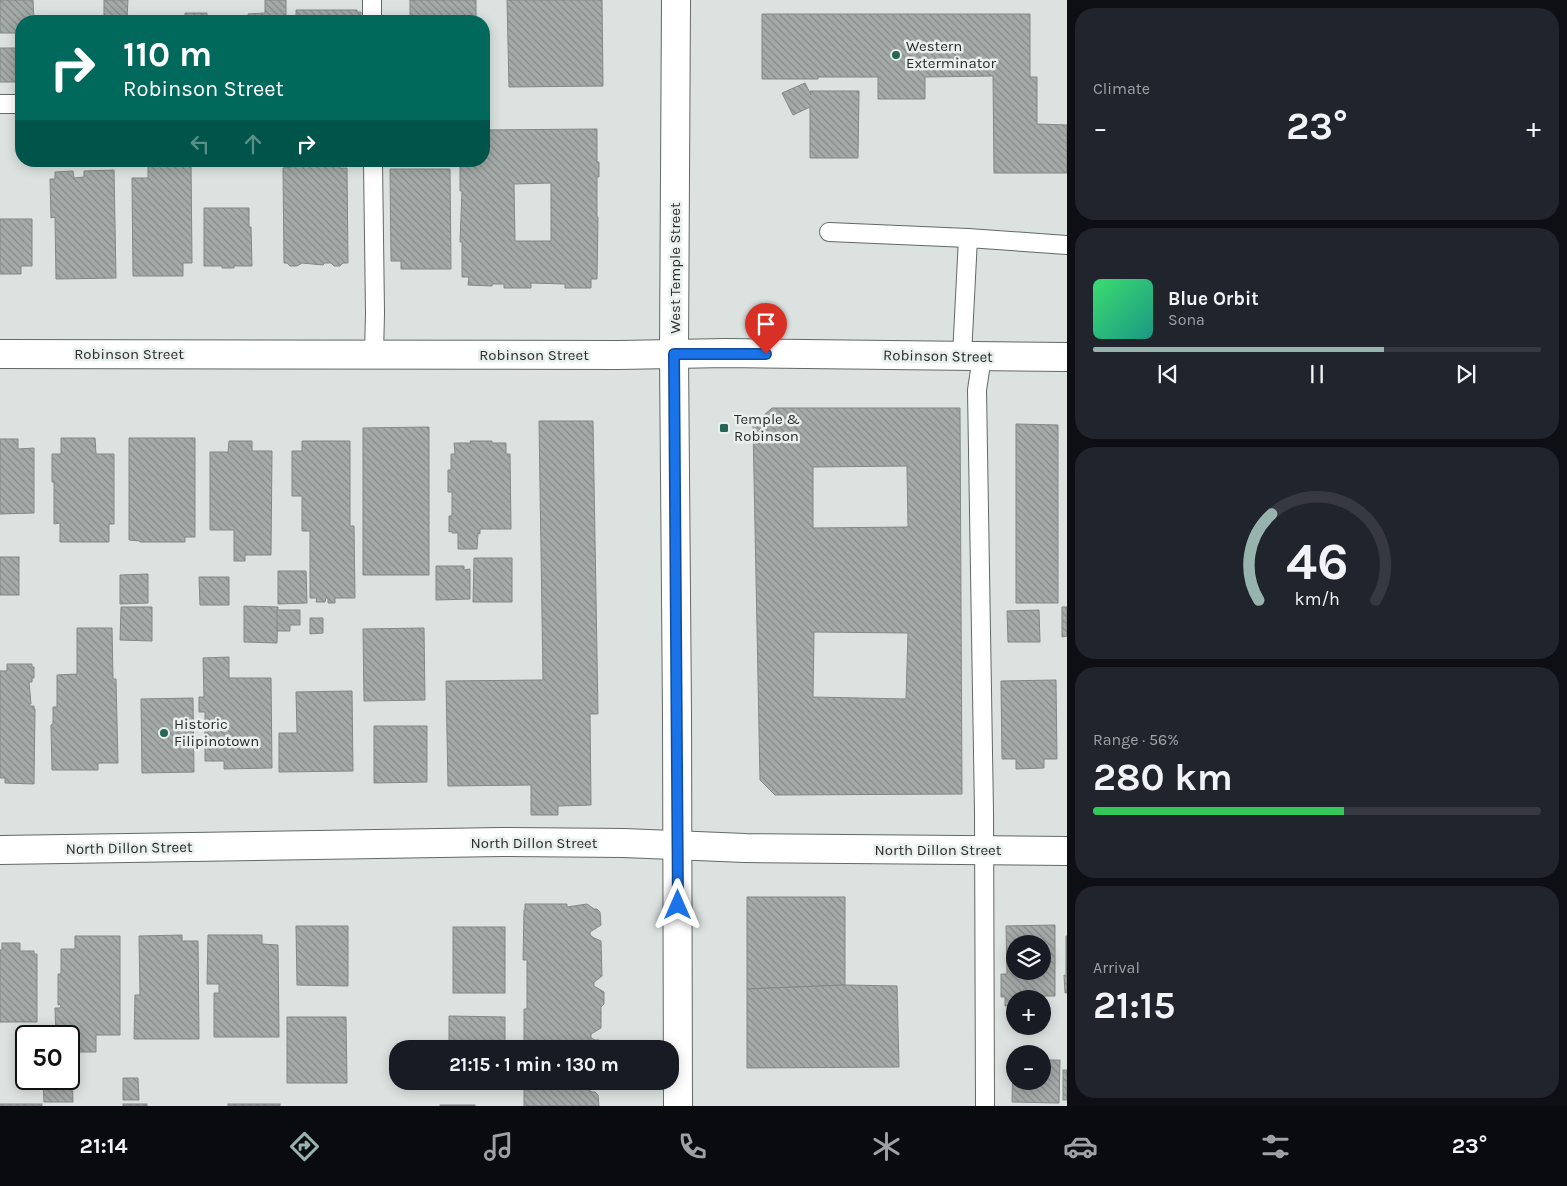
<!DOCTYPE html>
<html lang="en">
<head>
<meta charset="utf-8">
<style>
  :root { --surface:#171b24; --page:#20242c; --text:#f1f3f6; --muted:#9ea1a6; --line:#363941; --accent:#96b4ad }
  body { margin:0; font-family:Karla,sans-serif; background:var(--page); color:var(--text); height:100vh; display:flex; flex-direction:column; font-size:19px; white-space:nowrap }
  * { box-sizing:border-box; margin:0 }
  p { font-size:16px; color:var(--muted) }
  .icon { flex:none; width:28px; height:28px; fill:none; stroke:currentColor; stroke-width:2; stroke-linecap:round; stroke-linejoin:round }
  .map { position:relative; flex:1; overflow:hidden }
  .drawer { display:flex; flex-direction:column; gap:8px; padding:8px; background:#0d0f14; width:500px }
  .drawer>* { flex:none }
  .banner { position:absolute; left:15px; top:15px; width:475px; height:152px; border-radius:20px; box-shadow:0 2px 12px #0003; background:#00695c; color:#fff; overflow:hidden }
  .fabs { position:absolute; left:1006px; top:935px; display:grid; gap:10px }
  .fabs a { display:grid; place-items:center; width:45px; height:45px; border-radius:50%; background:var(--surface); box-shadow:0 2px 12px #0003; font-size:25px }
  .speed { position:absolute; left:15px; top:1025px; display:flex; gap:10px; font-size:25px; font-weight:700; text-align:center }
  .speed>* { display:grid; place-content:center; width:65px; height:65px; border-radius:50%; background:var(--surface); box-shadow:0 2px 12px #0003; line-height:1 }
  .speed .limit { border:2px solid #111; border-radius:8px; background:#fff; color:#111 }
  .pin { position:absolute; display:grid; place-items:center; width:42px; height:42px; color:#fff; margin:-51px -21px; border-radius:50% 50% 50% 0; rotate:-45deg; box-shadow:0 0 5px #0007 }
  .pin .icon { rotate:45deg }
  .me { position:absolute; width:55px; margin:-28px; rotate:0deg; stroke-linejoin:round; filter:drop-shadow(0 0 4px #0008) }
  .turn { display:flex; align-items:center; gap:18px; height:105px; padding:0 25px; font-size:22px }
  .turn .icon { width:65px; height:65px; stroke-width:2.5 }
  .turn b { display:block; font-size:35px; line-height:42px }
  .lanes { display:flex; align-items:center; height:48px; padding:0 25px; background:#0003; justify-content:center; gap:25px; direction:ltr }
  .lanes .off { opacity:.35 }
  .big { font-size:38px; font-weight:700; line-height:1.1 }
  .drawer .card { flex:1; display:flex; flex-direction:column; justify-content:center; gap:8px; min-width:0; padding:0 18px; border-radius:20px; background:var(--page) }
  .drawer .dial { align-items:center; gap:0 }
  .dial svg { height:130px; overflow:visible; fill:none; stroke:var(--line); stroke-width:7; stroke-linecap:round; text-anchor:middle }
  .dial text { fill:var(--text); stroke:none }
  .song { display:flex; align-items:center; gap:15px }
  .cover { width:60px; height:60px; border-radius:8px; background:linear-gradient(135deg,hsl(140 70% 55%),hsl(170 70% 35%)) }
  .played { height:5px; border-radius:2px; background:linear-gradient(90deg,var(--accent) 65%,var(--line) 65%) }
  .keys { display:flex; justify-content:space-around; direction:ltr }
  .heat { display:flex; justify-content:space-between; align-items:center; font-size:28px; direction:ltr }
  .charge { height:8px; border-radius:4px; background:linear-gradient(90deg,#34c759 56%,var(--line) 0) }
  .trip { position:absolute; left:389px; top:1040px; width:290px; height:50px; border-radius:20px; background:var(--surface); box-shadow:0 2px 12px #0003; font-weight:700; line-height:50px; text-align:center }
  .dock { display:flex; height:80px; justify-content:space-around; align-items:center; background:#090b0e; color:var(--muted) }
  .dock .icon { width:35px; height:35px }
  .dock .on { color:var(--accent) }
  .dock b { font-size:22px; color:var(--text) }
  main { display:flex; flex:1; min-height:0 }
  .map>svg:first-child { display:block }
  .building { fill:url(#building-back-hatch); stroke:#828986; fill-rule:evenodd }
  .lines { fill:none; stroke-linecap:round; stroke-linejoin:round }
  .service-casing { stroke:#626966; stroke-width:20 }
  .minor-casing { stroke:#626966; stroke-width:30 }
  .secondary-casing { stroke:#626966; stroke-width:30 }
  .service { stroke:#fff; stroke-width:18 }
  .minor { stroke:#fff; stroke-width:28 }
  .secondary { stroke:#fff; stroke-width:28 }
  .route-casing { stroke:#114b97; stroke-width:12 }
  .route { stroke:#1a73e8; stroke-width:9 }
  .poi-dot { fill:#266654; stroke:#e8efed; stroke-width:2 }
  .labels { text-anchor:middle; stroke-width:5; stroke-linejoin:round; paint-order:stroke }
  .poi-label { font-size:15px; fill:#292c2b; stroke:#e8efed; text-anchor:start }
  .street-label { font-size:15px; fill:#292c2b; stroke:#e8efed }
</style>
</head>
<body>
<main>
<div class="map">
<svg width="1067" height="1106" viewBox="0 0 1067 1106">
  <defs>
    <pattern id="building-back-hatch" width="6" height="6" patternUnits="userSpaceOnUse" patternTransform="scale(1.25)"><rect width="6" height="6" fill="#a4aba8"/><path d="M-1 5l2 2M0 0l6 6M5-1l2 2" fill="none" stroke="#868b89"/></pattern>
  </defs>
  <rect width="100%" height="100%" fill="#dbe2df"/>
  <g class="building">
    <path d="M0,0H33L34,21H21V33H0Z"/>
    <path d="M104,0H128L127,18L104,17Z"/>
    <path d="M265,0H286V21H232H249L248,14L265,13Z"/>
    <rect x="410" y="0" width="66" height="21"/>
    <path d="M507,0H602L603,86L509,87Z"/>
    <path d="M296,10H357V12H361V21H296Z"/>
    <path d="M185,13H207V20L223,21H170H185Z"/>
    <path d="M762,14H1030V77H1037V124L1067,125V173H994L993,76L925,77V99H878V77H818V79H762Z"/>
    <rect x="0" y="48" width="21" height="34"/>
    <path d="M805,83L811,95L810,91H859L858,158H810V107L793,115L782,93Z"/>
    <path d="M597,129V162H599V177H597V217H598L597,279H591V288H565V284L531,283V288H504V284H492V286L468,285L469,277H462V242H460L462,191H460V163L461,161H484V130ZM551,183V241H515L514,184Z"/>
    <path d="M148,161H191L192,263H183V276H133L132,178H148Z"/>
    <path d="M237,161H274V163L237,164Z"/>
    <path d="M292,161H339L340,168H347L348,263H343L340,266H334L331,263H325L323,265L302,263L297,266H290L287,263H284L283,168L292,167Z"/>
    <path d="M390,169H450L451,269H401V261H391Z"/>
    <path d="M114,170L116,278L56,279L55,217L51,218L50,179H55V172L73,171L74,178L84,177V171Z"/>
    <path d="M204,208H249V227H251L252,266H234V268H222V266H204Z"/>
    <path d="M0,219H32V266H21V274H0Z"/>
    <path d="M772,408H960L962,794L775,795L760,780L753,425ZM907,466L908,527L813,528V467ZM814,632L908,633L906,699L813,697Z"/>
    <path d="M539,421H593L598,714H590L591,805L558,806V815H531V785L448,786L446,681L543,680Z"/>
    <path d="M1016,424L1058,425V603H1016Z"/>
    <path d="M429,427V575H363V428Z"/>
    <path d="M61,438H95L96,454H114V524H109V542H60V523L54,524V482H52V454H61Z"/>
    <path d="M129,438H195V537H185V542H140V541L129,540Z"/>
    <path d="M0,439H18V449L34,448V513L0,514Z"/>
    <path d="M229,441H252V451H272L271,555H245V561H234V530H210V452H228Z"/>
    <path d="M302,441H350V526H354L355,598H335V603H328V598H326L325,602H316L317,598H310V531H302V496H292V451H302Z"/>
    <path d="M470,441H492V443H506V454H510L511,529H480V534L478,533L477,549H458V533H452V531L449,532V516H452V492H448V470H451V454H455L454,443H471Z"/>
    <rect x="0" y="557" width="19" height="38"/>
    <path d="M474,558H512V602H473Z"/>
    <path d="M436,566H464V570L470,569V599L436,600Z"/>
    <path d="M278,571H306L307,603L278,604Z"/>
    <path d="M148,574V603L120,604V575Z"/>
    <path d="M199,577H229V605H200Z"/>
    <path d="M244,606L278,607L277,643L244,642Z"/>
    <path d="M121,607H152V641L120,640Z"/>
    <path d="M1062,607H1067V636L1062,637Z"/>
    <path d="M277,610H300V625H290V631H277Z"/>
    <path d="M1039,610L1040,642H1008L1007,611Z"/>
    <path d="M310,618H323V633L310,634Z"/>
    <path d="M77,628H112L113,679H116L118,763H98V770H52L51,725L53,724V707H57V675L77,674Z"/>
    <path d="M424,628L425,700L364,701L363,629Z"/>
    <path d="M229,657V678H271L272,768L224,769V761H205V712H199V697H204L203,658Z"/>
    <path d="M7,664H32V667H34V678H32V682H29L31,704H29V706H34V709H35L34,784L5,783V778H0V671H7Z"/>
    <path d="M1056,680L1057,759H1044V768L1016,769V759H1002L1001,681Z"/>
    <path d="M352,691L353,771L279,772V733H297L296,692Z"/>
    <path d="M193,698L194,772L142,773L141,699Z"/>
    <path d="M374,726H427V782L374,783Z"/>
    <path d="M747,897H845V985L747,989Z"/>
    <path d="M525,904H567V907L587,904L594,909H597L600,912L601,925L590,932V935L594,938L601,941L602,976L594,982V986L604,992V1004L601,1007V1028L591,1034V1038L595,1040H599L601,1043V1049H524V1009H527V960H523L524,910H525Z"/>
    <path d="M1055,925V996H1026V999H1015V1005L1005,1006V997H1001V974H1007L1006,926ZM1015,944H1042V971H1015Z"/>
    <path d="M296,926H348V986L297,985Z"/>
    <rect x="453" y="927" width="52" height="66"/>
    <path d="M182,935V941H198L199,1039H134L135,995H140L139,936Z"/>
    <path d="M208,935H262V944L278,945L279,1037H214V993H219V984H207Z"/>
    <path d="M75,936H120V1035H96V1052H69V1035L56,1036L55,1008H60L61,1004L58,1005V974H61V949H75Z"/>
    <path d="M1066,936H1067V993H1065L1064,975L1066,976Z"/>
    <path d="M2,943H20V951H34V954H37V1022H0V950H2Z"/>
    <path d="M845,985L897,986L899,1067L747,1068V989Z"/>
    <path d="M449,1016L505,1017V1049H449Z"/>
    <path d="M287,1017H346L347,1083H287Z"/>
    <path d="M1013,1060H1015V1081H1042V1060H1060L1059,1103L1012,1102Z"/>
    <path d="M69,1067H72L73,1102H44L43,1079H69Z"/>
    <rect x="1063" y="1070" width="4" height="30"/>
    <path d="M123,1078H138L139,1100H123Z"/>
    <path d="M448,1081H505V1083L448,1082Z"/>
    <path d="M524,1081H596L592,1082L588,1085V1089L592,1092H595L598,1095L599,1106H524Z"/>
    <rect x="0" y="1104" width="42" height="2"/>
    <rect x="123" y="1104" width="24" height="2"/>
    <rect x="228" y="1104" width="52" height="2"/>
    <rect x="440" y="1105" width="35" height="1"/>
  </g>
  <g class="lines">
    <g class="service-casing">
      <g id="service">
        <path d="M372,0V21"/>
        <path d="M0,104H21"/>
        <path d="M373,161L375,313L374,354"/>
        <path d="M829,232L968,238"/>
        <path d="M962,356L968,238L1067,245"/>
        <path d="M982,357L977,390L984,812L985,1106"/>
      </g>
    </g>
    <g class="minor-casing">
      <g id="minor">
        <path d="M0,354L619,355L726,353L1067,357"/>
        <path d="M0,850L501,842L624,843L745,848L1067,851"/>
      </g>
    </g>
    <g class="secondary-casing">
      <path id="secondary" d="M676,0L674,354L677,715L678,1106"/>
    </g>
    <use href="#service" class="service"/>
    <use href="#minor" class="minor"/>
    <use href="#secondary" class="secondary"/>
  </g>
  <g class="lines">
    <g class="route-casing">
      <path id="route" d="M678,905L674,354H766"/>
    </g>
    <use href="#route" class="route"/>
  </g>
  <g class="poi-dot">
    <circle cx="896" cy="55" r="5"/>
    <rect x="719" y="423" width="10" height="10" rx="2.5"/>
    <circle cx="164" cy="733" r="5"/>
  </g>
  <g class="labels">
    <g class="poi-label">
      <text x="906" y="51">Western<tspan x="906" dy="17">Exterminator</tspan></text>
      <text x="734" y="424">Temple &amp;<tspan x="734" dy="17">Robinson</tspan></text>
      <text x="174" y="729">Historic<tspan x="174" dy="17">Filipinotown</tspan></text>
    </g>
    <g class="street-label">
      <text transform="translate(675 268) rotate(-90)" y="5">West Temple Street</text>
      <text x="129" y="359">Robinson Street</text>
      <text x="534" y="360">Robinson Street</text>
      <text transform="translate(938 356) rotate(1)" y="5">Robinson Street</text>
      <text x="534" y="848">North Dillon Street</text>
      <text transform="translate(129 848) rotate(-1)" y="5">North Dillon Street</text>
      <text x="938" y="855">North Dillon Street</text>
    </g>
  </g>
</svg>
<div class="fabs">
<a><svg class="icon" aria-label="layers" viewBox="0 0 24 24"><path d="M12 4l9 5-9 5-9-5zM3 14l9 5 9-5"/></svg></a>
<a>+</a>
<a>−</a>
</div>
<div class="speed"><div class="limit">50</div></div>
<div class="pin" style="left:766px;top:354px;background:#d93025"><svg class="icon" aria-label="arrive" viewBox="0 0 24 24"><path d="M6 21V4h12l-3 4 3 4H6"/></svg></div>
<svg class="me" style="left:678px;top:905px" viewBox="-20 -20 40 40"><path d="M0-17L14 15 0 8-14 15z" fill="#1a73e8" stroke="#fff" stroke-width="4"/></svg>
<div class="trip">21:15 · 1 min · 130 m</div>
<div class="banner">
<div class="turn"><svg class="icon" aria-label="right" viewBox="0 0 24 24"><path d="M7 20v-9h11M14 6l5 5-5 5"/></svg><div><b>110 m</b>Robinson Street</div></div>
<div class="lanes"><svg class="icon off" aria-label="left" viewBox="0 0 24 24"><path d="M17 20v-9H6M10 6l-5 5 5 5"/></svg><svg class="icon off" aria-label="ahead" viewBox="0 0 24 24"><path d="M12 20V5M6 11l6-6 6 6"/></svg><svg class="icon" aria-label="right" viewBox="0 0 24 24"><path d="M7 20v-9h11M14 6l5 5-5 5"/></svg></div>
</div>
</div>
<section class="drawer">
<div class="card"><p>Climate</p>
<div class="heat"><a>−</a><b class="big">23°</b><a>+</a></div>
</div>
<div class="card">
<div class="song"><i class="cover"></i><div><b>Blue Orbit</b><p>Sona</p></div></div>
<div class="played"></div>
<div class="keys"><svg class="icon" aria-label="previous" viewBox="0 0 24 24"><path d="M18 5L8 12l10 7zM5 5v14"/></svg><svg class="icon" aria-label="pause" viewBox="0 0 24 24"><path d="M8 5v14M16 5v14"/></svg><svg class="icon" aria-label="next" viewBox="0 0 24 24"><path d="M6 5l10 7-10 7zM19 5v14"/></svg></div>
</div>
<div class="card dial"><svg viewBox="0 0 100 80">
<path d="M14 69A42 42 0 1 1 86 69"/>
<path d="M14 69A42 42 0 0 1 22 16" stroke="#96b4ad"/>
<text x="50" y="56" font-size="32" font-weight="700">46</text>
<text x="50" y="72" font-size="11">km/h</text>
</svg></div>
<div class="card"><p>Range · 56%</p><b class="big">280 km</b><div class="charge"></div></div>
<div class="card"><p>Arrival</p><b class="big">21:15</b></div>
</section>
</main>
<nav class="dock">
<b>21:14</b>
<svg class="icon on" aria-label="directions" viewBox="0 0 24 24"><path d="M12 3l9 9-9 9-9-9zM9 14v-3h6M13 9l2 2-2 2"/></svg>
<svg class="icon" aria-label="music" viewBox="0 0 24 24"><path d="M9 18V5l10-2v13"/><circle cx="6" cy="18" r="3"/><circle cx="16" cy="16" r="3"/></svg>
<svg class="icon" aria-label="phone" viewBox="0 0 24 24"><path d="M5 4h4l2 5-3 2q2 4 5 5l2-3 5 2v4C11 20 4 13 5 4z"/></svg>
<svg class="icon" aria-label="climate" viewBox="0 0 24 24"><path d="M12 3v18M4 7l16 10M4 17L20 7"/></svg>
<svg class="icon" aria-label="car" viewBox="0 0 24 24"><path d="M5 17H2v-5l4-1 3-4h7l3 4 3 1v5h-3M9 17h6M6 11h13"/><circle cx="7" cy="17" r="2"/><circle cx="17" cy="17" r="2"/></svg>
<svg class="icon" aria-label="filters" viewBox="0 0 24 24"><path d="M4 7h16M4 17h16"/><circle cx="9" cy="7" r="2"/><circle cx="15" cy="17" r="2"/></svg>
<b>23°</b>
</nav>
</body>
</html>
